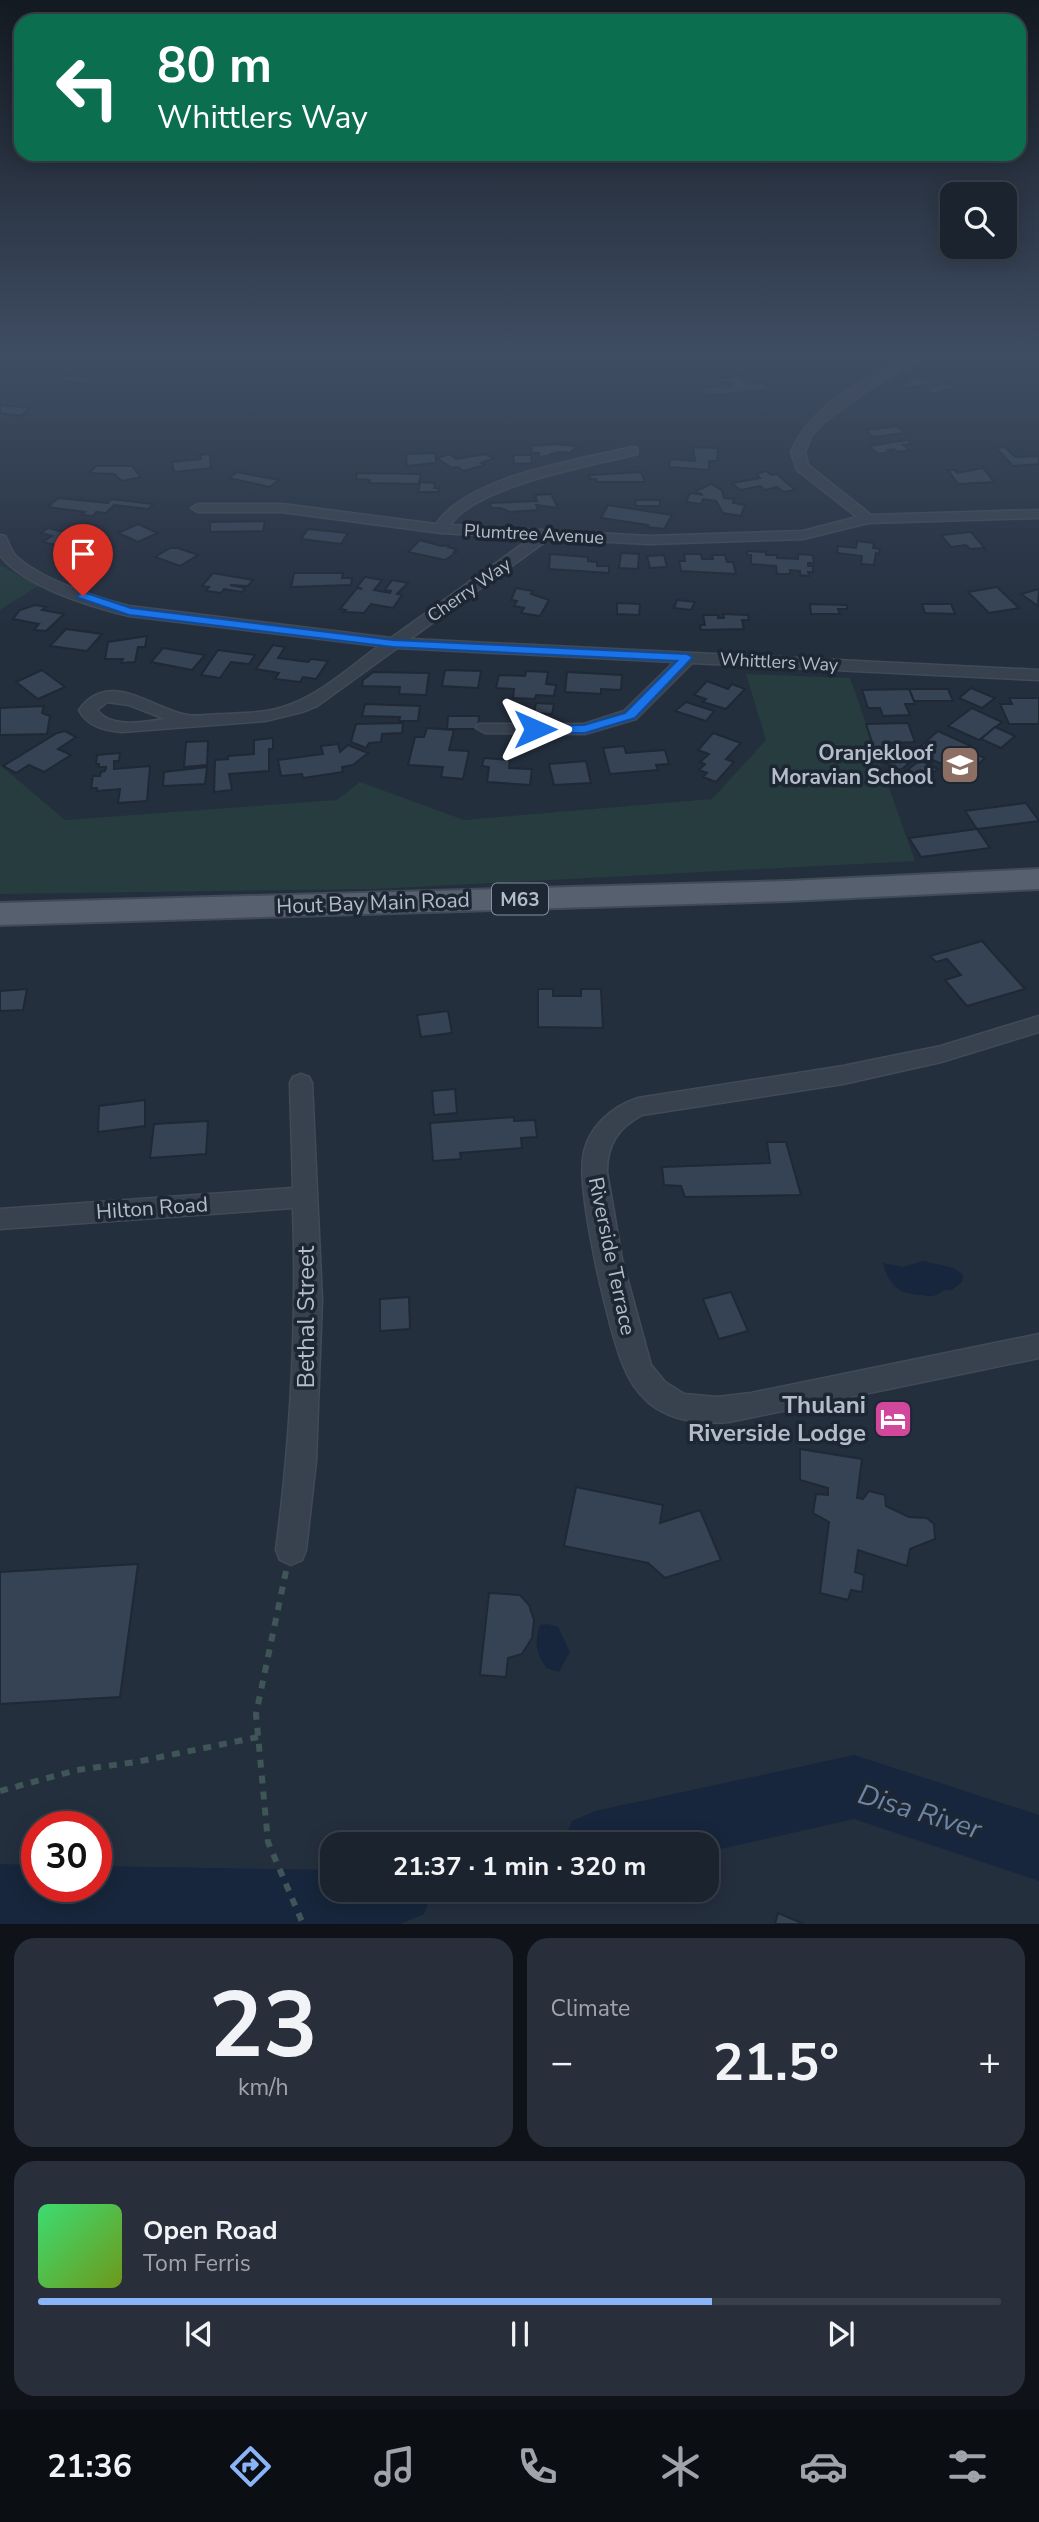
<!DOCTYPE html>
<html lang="en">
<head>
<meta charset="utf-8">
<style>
  :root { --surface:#1b232e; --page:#282f3a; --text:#f1f3f6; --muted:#a0a4aa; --line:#39404a; --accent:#8ab4f8 }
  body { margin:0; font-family:"Nunito Sans",sans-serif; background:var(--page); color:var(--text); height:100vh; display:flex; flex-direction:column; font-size:26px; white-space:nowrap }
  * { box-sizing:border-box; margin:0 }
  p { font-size:23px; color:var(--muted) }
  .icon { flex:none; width:38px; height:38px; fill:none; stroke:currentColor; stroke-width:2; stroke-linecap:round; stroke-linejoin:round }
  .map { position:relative; height:1924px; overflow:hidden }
  .side { display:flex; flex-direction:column; gap:14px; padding:14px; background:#0f1319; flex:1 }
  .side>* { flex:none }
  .guide { position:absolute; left:14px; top:14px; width:1012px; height:147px; border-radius:21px; box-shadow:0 4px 18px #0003,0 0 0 2px var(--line); background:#0b6e4f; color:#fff; overflow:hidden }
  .buttons { position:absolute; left:940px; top:182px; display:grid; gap:14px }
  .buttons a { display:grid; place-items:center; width:77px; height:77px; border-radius:14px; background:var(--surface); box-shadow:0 4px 18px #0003,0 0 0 2px var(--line); font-size:35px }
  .speed { position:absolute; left:21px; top:1811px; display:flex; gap:14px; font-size:35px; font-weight:700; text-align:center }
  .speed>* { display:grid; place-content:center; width:91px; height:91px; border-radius:50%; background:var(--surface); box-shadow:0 4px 18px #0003,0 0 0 2px var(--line); line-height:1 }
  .speed .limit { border:10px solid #d22; background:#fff; color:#111 }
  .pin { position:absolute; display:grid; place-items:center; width:60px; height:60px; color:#fff; margin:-72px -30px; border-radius:50% 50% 50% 0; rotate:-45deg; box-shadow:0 0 7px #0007 }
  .pin .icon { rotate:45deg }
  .me { position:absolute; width:77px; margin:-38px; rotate:90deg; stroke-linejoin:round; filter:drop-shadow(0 0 5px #0008) }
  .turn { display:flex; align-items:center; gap:24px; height:147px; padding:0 28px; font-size:32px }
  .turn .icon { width:91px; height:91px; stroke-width:2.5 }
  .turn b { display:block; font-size:49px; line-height:60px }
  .big { font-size:52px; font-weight:700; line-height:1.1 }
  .side .tile { flex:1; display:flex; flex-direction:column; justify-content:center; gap:10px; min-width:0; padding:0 24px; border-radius:21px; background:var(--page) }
  .side .dial { align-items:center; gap:0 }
  .dial b { font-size:91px; line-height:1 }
  .song { display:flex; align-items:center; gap:21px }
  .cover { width:84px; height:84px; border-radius:10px; background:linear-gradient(135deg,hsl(140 70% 55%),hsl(80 70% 35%)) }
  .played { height:7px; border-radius:4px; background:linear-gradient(90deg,var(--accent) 70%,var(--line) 70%) }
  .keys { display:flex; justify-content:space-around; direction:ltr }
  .heat { display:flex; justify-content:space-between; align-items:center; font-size:38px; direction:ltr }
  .side .tiles { flex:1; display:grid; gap:14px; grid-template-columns:1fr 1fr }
  .tile:last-child { grid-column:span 2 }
  .trip { position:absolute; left:320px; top:1832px; width:399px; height:70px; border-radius:21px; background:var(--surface); box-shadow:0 4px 18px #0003,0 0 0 2px var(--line); font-weight:700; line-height:70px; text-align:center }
  .tabs { display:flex; height:112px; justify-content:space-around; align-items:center; background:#0b0e12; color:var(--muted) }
  .tabs .icon { width:49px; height:49px }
  .tabs .active { color:var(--accent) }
  .tabs b { font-size:32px; color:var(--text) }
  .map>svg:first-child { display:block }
  .green { fill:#263c3f }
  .water { fill:#17263c }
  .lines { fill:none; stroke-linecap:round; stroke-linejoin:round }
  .river { fill:#17263c; fill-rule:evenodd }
  .building { fill:#364354; stroke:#1f2835; stroke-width:2 }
  .minor-casing { stroke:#414a57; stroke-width:3 }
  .primary-casing { stroke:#414a57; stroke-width:4 }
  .path { stroke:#3f5557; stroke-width:6; stroke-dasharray:8 8; stroke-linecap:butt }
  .minor { fill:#38414e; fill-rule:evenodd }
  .primary { fill:#56606e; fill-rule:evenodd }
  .route { fill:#1a73e8; stroke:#114b97; stroke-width:2 }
  .labels { text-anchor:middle; stroke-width:7; stroke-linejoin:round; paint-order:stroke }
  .far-street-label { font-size:18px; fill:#b4bcc9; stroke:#1d2633 }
  .shield { fill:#1d2633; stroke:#878f9c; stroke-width:2 }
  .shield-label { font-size:19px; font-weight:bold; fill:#b4bcc9 }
  .poi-label { font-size:21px; font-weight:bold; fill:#b4bcc9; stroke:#1d2633; text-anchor:end }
  .street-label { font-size:21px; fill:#b4bcc9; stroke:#1d2633 }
  .near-street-label { font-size:24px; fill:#b4bcc9; stroke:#1d2633 }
  .near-poi-label { font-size:24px; font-weight:bold; fill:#b4bcc9; stroke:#1d2633; text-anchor:end }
  .near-water-label { font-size:28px; font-style:italic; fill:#6d86a8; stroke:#1d2633 }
</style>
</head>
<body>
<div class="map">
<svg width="1039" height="1924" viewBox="0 0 1039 1924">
  <rect width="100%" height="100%" fill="#242f3e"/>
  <g class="green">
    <path d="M0,565L38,586L0,610Z"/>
    <path d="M746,674L850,678L915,861L376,889L0,894V765L65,820L337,800L360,782L464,820L712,799L766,740Z"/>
  </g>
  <g class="water">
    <path d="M923,1261L954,1268L963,1275L962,1282L952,1290C942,1288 941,1295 932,1296C928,1297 925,1295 921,1295C898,1294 889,1285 883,1263L903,1267Z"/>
    <path d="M548,1624L558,1627L570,1652L559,1672L546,1668C536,1652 534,1643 540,1625Z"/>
  </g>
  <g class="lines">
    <g class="river">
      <path d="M854,1755L1039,1815V1881L854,1819L707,1852V1844H562L572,1821L595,1811Z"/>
      <path d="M0,1864L37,1865V1886H96V1866L332,1870V1890H433L424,1914L400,1924H0Z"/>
    </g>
  </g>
  <g class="building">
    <path d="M747,374L749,377H741L746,384L763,382L770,390L711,395L704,393L701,388L732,385L729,382H722L719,379Z"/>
    <path d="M65,375L93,379L87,384L58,380Z"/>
    <path d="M919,377L928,379L934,383L930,384L933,386L950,383L956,388L932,394L924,388L929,387L925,385L907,388L901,383L909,382L905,379Z"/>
    <path d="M0,405L30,408L21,416L0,413Z"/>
    <path d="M897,426L905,433L873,437L866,430Z"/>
    <path d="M907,440L912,444L903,445L910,450L897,452L894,449L888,450L891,452L878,454L869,446Z"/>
    <path d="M555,444L577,446L570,453L560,452L550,454V456L539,457V453H532L531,446Z"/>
    <path d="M693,447L718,448L717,461H709V470L669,467L670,459L695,461Z"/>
    <path d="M1005,447L1015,457L1039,456V464L1013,466L996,448Z"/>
    <path d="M435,453L436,463L407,466L406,454Z"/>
    <path d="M210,454L211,468L174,472L172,462L201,459L200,455Z"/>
    <path d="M450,454L456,459L486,454L493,459L481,463L485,465L464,471L458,467L452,468L437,458Z"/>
    <path d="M513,455H531L532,463L514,464Z"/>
    <path d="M96,466H132L141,477L122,481L114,474L89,473Z"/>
    <path d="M983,468L994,482L958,484L948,470H955L957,473Z"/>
    <path d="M766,471L771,475L777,474L795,490L783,492L777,487L765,490L760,486L740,490L732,483L760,478L756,474Z"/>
    <path d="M237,472L279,480L270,487L229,478Z"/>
    <path d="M641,472L645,482H597L596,479H590L589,475Z"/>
    <path d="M357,473L421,474L419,482L435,483L434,488H439L438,492H418L420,484L369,483L370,480L356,479Z"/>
    <path d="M711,484L722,490L724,498L734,499L733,503L745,505L741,516L723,513L716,501L703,499L701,504L686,502L690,493L703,495L696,491Z"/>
    <path d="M551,494L558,508L536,505L538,510L510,512L501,508H491L490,503L537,501L535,495Z"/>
    <path d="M58,498L108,503L111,499L153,504L148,509L114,505L106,513L96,512L93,516L82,515L85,512L48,507Z"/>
    <path d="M635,500H660V506H636Z"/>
    <path d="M608,505L672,515L664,529L647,527L648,525L601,518Z"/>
    <path d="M265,521L263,531L210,532V522Z"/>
    <path d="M138,524L158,533L138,542L118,533Z"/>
    <path d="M48,528L63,532L67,529L75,531L56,545L43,542L52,536L41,533Z"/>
    <path d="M308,529L348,533L341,544L301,539Z"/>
    <path d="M971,532L987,551L983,548L970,549L966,545L951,547L941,535Z"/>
    <path d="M420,540L441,546L449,545L448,547L456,549L454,552H457L445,560L408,552Z"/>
    <path d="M857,541L874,543L873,548L880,549L879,554L876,553L874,565L861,564L862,556L837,553L838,546L856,548Z"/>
    <path d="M170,548H178L198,555L180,566L155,557Z"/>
    <path d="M747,551L766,552V555H777V558L798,559V554L813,555L814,563H808V566H813V572H808L809,576L800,575V571L790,570V574H777L776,566L751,564V555H747Z"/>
    <path d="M621,553L639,554L638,569L619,568Z"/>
    <path d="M550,554L588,557V561L597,562V566H609V573L549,569Z"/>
    <path d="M684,554H701L702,559H713L712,555H725L727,562H733L736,574L681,571L679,561H685Z"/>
    <path d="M664,555L667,567L650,568L647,556Z"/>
    <path d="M213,573L253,580L248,586L230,585L245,588L242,592L224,589L221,593L206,591L209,587L202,586Z"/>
    <path d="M294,573H343L342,578H352L351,585L291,587Z"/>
    <path d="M365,577L382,580L374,590L390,593L391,591L385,590L392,580L408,583L397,594L402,595L393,608L371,604L364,613L344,612L346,610L340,609L357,588L362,589L357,587Z"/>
    <path d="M997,587L1019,608L989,613L968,592Z"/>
    <path d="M516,588L533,591L531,594L549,600L540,616L521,613L524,608L514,606L517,601L511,600Z"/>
    <path d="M1039,589L1038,606L1021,594Z"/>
    <path d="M677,600L695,602L691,610L674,608Z"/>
    <path d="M617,603L640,604L639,615L617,614Z"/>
    <path d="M810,604L847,605V609H838L840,614H811Z"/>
    <path d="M922,604H951L955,614L925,613Z"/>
    <path d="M35,605L46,607L42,610L64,614L46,631L34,630L39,624L13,619L20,610Z"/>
    <path d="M723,614L748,615L749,620H742L744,629L701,630L700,625H705L703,615H718V618H724Z"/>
    <path d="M66,629L102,634L87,651L50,646Z"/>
    <path d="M147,636L145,647H138L135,662L121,663L123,659H105L108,642Z"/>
    <path d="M273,645L285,647L278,658L308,662L311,659L328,661L316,679L303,677L300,682L275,679L279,673L256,669Z"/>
    <path d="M163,648L205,655L192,670L151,662Z"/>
    <path d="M218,650L255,655L249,664L231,662L220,678L201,675Z"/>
    <path d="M42,670L65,687L38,699L16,682Z"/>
    <path d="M445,670L481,671L478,688L442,686Z"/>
    <path d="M526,671L548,672L546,684L556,685L554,696L536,695L535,699L513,698L514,689L496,688L499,675L525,676Z"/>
    <path d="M373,672L429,673L426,695L399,694L400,687L362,686L363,680Z"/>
    <path d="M567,672L622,675L621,690L601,689V694L565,692Z"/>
    <path d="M707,681L728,689L732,684L745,689L726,709L703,702L706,699L694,695Z"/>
    <path d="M971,688L995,698L982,708L959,698Z"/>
    <path d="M909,689H948L953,701H914Z"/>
    <path d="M909,689L915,704H905L910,715L883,716L880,708H868L862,690Z"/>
    <path d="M1009,698H1039V724H1009L1000,704H1012Z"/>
    <path d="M686,702L714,711L706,721L675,711Z"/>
    <path d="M536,703L554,704L552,714L534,713Z"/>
    <path d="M365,704L420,706L418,721H399L400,717L362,716Z"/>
    <path d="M44,706L42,713L50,716L47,734L0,735V708Z"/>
    <path d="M972,708L1002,722L979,740L948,726Z"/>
    <path d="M448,716H479L478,729H447Z"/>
    <path d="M403,723L402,733L382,734L381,742L369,743L366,748L351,742L356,724Z"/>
    <path d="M908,723L915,742L889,743L891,748H874L866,724Z"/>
    <path d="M995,727L1015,736L1001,748L981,739Z"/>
    <path d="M427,728L454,730L449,750L469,751L463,779L441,777L443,767L408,765L415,737H424Z"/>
    <path d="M65,731L76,737L58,749L71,755L44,772L29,765L16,773L3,766L57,733Z"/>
    <path d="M938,731L971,746L966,750L985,758L971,771L952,762L947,766L914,752Z"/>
    <path d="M713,733L741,743L726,759L734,762L716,782L703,777L707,773L699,770L705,764L700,762L709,754L698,750Z"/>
    <path d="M273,738V749H269V771L229,774L232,790L214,792L215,760L228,759V756L254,754V740Z"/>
    <path d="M208,741L207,765L184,767L186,742Z"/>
    <path d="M338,744L340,752L348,745L368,753L353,765L342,767L343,772L303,778L302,774L281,776L278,760L323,754L321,746Z"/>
    <path d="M624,746L626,753L665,750L669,764L656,765L658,770L610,774L603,748Z"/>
    <path d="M897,749L915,758L901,770L882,761Z"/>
    <path d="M120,753L119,761H114V769L150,766L147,801L118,803L120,789L97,791V788H91L93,776H100L101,772L105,771L106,767H99V764H96L97,755Z"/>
    <path d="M484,758L510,760L509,768L532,769L530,785L487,782L489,767L482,766Z"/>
    <path d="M920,760L938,769L922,780L905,772Z"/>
    <path d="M586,761L591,783L554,785L549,764Z"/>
    <path d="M207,767L205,784L163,786L164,772Z"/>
    <path d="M1026,803L1039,821L977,829L965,811Z"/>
    <path d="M977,829L990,848L921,857L909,838Z"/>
    <path d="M982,941L1025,989L967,1006L945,980L961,975L947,959L936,962L930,956Z"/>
    <path d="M27,989L23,1010L0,1011V991Z"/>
    <path d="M538,989H553V996H581V989H601L603,1028L538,1027Z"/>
    <path d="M448,1011L452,1033L421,1037L417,1015Z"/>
    <path d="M455,1089L457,1113L434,1115L432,1091Z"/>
    <path d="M145,1100V1126L98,1132L99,1106Z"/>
    <path d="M514,1117V1121L535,1120L537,1137L521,1138L522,1148L460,1153L461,1159L433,1161L430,1123Z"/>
    <path d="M208,1121L206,1154L150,1158L154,1124Z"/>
    <path d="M767,1142H786L801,1195L685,1197L681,1186L664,1185L662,1167L770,1163Z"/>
    <path d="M731,1292L748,1331L719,1339L703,1299Z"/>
    <path d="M409,1297L410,1329L380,1331V1299Z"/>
    <path d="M800,1449L862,1459L857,1498L863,1499L869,1491L885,1495L886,1506L909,1517L927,1518L934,1524L935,1539L910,1549L907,1566L858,1550L855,1572L864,1575L862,1592L851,1590L848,1600L820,1593L829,1522L813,1513L816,1494L828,1495V1488L800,1480Z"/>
    <path d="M576,1487L663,1505L660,1523L700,1510L721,1560L665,1578L648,1563L564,1546Z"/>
    <path d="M138,1564L120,1697L0,1704V1572Z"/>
    <path d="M489,1593L520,1595L529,1605L534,1620L532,1638L522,1654L508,1658L506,1677L480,1675Z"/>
    <path d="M778,1913L804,1924H775Z"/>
  </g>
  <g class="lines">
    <g class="minor-casing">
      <g id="minor">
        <path d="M908,358H923L866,391L824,422L811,436L805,452L808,465L871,515L1039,510V518L868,523L803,539L650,544L549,539L410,639L1039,670V680L692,663L636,719L585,734L485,733L476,728L479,724H584L624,711L674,662L397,648L317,706L302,712L265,721L122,732C104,730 88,727 79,710C109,668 152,709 187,715C198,717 213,714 225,714C246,713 269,713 289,705C321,694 351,666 379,646L129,616C92,607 22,586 0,555V535L5,536C9,542 10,550 15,555C39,579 97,598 129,606L391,638L531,538L440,533L282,512H198L191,508L198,504H282L436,524C470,475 576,461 632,447L637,448V454C590,466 477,485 450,525L650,536L803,531L857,517L797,470L791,452C811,405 864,379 908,358ZM107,702L129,705L165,719C144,722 111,729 97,710Z"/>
        <path d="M1039,1016V1032L941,1062L843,1084L642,1115C618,1128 607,1144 607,1172L622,1259L651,1365L665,1382L684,1394L717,1397L751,1393L1039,1334V1358L729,1422C701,1424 670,1421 648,1402C637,1392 629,1380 624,1367C608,1330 578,1196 583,1158C587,1128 611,1107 638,1098L843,1066L941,1046Z"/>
        <path d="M301,1074L309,1077L312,1083L322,1299L316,1461L306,1550L302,1560L291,1565L280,1560L276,1550C291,1436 297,1323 293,1208L0,1229V1209L293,1188L290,1083L293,1077Z"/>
      </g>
    </g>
    <g class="primary-casing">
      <path id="primary" d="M1039,869V889L788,901L0,925V903L788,881Z"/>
    </g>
    <g class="path">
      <path d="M286,1571L256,1714L268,1842L303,1924"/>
      <path d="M0,1791L77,1770L136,1762L258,1737"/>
    </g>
    <use href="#minor" class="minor"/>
    <use href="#primary" class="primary"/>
  </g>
  <linearGradient id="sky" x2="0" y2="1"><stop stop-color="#141a22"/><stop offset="0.57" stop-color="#3f4d63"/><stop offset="1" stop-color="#3f4d63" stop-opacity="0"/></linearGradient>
  <rect width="1039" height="627" fill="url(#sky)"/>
  <path class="route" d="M83,592L131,608L393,640L687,654L693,657L635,718L585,733H535L529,729L530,726L584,725L625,713L677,661L393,647L129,615L79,598L77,596Z"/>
  <defs>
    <g id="school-square" transform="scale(2.0125)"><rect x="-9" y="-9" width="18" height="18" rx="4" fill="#8d6e63" stroke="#1d2633"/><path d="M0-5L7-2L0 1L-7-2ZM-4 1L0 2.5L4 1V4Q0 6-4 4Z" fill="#fff"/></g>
    <g id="hotel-square" transform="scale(2.0125)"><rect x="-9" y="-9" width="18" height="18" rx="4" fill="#d1479c" stroke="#1d2633"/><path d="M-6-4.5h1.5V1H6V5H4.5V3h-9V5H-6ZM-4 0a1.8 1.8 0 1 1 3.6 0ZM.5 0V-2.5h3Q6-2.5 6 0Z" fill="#fff"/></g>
  </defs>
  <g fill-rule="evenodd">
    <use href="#school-square" x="960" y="765"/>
    <use href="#hotel-square" x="893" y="1419"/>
  </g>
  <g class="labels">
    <g class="far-street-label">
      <text transform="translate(534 534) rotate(3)" y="6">Plumtree Avenue</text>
      <text transform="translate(469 590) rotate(-35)" y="6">Cherry Way</text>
      <text transform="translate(779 662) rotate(3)" y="6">Whittlers Way</text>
    </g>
    <rect class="shield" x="492" y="883.5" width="56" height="31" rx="5"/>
    <g class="shield-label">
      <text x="520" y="906">M63</text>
    </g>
    <g class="poi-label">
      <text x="933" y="760">Oranjekloof<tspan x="933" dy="24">Moravian School</tspan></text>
    </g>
    <g class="street-label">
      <text transform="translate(373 903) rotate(-2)" y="7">Hout Bay Main Road</text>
      <text transform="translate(152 1208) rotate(-4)" y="7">Hilton Road</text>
      <text transform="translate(612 1256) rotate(78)" y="7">Riverside Terrace</text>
    </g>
    <g class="near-street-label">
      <text transform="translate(306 1317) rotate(-90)" y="8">Bethal Street</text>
    </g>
    <g class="near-poi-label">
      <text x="866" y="1413">Thulani<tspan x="866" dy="28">Riverside Lodge</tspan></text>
    </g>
    <g class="near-water-label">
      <text transform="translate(920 1811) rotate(17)" y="10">Disa River</text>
    </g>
  </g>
</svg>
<div class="buttons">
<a><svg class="icon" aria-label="search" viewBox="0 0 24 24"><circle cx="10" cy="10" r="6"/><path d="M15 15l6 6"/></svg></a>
</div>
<div class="speed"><div class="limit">30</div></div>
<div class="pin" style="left:83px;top:596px;background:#d93025"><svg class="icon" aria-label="arrive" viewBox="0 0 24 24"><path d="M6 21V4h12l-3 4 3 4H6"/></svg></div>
<svg class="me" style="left:535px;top:729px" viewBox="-20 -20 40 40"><path d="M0-17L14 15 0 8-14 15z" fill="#1a73e8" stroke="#fff" stroke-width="4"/></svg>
<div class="trip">21:37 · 1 min · 320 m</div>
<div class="guide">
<div class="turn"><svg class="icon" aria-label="left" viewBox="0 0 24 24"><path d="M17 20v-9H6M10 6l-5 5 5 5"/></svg><div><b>80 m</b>Whittlers Way</div></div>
</div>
</div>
<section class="side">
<div class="tiles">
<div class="tile dial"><b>23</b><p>km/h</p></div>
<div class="tile"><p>Climate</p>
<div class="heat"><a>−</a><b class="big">21.5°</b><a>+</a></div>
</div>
<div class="tile">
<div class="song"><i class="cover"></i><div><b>Open Road</b><p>Tom Ferris</p></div></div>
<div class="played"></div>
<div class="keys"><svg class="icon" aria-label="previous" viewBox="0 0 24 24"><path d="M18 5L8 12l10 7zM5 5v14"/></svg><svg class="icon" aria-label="pause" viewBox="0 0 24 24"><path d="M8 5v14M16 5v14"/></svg><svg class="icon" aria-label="next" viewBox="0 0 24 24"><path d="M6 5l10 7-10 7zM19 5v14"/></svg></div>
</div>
</div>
</section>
<nav class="tabs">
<b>21:36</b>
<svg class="icon active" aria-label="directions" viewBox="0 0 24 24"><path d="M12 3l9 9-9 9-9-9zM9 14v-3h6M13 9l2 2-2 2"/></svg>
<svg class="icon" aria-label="music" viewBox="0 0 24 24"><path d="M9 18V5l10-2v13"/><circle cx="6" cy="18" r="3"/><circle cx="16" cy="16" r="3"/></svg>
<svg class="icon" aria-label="phone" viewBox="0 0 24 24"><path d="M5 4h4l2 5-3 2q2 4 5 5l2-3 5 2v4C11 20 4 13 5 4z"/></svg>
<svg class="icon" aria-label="climate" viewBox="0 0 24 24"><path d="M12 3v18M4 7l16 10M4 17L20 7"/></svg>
<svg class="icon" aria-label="car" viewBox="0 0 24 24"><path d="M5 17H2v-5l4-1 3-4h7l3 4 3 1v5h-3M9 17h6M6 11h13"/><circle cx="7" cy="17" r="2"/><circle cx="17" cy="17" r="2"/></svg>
<svg class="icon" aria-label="filters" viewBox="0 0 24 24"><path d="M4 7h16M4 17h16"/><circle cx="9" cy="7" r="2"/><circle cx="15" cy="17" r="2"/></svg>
</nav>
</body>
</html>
